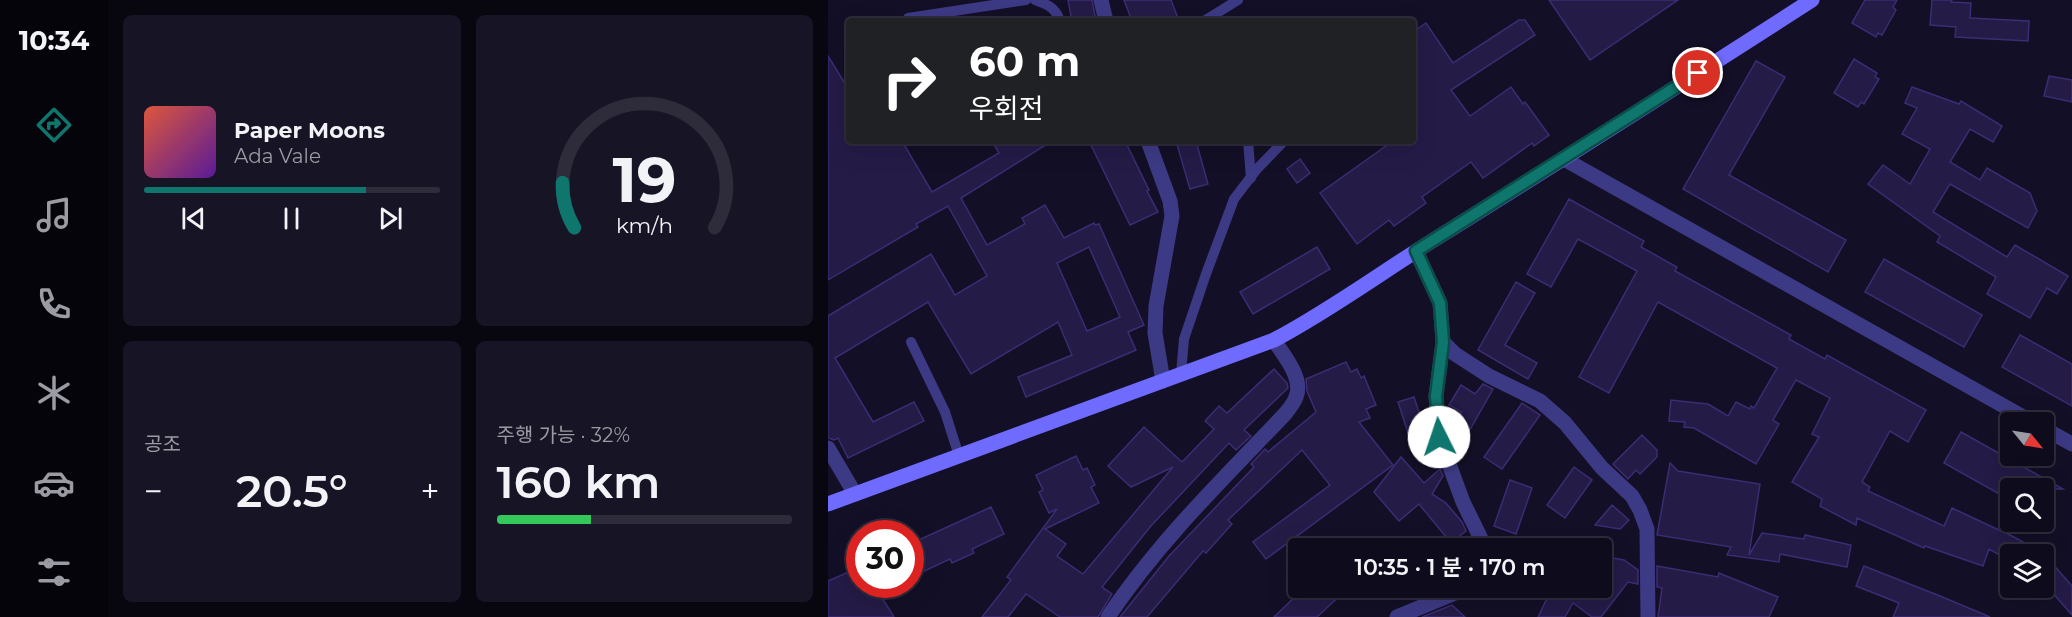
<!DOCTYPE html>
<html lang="ko">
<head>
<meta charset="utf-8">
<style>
  :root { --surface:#0e0b1c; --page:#171425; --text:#f1f3f6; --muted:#9b9ba3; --line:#2e2b3b; --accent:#0f766e }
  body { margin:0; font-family:Montserrat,"Noto Sans KR",sans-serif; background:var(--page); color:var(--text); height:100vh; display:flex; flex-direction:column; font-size:22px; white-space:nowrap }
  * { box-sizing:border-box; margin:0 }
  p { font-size:20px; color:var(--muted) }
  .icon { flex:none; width:33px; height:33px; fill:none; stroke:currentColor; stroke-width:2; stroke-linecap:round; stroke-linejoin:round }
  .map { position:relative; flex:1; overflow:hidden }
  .details { display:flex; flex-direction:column; gap:15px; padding:15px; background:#08060f; width:720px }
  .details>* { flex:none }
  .guide { position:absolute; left:18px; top:18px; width:570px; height:126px; border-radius:6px; box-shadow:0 6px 24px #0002,0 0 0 2px var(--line); background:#202124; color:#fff; overflow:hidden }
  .needle { width:39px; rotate:120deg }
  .fabs { position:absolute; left:1172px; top:412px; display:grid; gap:12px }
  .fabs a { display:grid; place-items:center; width:54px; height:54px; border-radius:6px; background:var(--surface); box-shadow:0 6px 24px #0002,0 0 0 2px var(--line); font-size:30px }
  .speed { position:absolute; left:18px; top:520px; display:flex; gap:12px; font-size:30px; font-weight:700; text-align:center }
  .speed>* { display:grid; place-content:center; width:78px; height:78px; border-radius:50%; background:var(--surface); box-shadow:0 6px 24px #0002,0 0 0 2px var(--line); line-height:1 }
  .speed .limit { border:9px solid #d22; background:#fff; color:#111 }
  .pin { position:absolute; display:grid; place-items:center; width:51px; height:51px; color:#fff; margin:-26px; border:3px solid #fff; border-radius:50%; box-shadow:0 2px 6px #0007 }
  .me { position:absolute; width:66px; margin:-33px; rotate:356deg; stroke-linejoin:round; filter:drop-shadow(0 0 4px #0008) }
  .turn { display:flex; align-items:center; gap:21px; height:126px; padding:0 24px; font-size:27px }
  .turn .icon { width:78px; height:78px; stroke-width:2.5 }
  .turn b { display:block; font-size:42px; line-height:51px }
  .big { font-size:45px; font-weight:600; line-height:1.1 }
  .details .card { flex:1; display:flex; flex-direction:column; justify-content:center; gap:9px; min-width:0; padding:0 21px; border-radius:9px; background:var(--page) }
  .details .dial { align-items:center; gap:0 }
  .dial svg { height:156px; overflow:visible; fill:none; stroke:var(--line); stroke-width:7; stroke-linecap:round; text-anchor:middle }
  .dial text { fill:var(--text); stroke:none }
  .song { display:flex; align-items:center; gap:18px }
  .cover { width:72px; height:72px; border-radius:9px; background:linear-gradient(135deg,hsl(10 70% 55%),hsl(270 70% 35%)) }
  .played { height:6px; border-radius:3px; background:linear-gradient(90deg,var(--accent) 75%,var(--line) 75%) }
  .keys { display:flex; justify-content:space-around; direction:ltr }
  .heat { display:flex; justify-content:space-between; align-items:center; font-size:33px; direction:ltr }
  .charge { height:9px; border-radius:4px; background:linear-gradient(90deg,#34c759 32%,var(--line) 0) }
  .details .tiles { flex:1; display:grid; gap:15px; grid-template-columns:repeat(2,1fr) }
  .trip { position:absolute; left:460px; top:538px; width:324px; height:60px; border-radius:6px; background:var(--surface); box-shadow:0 6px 24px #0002,0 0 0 2px var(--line); font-weight:600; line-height:60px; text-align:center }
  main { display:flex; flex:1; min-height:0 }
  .tabs { display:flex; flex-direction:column; width:108px; justify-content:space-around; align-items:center; background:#06040b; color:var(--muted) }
  .tabs .icon { width:42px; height:42px }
  .tabs .selected { color:var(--accent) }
  .tabs b { font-size:27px; color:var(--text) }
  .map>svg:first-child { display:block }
  .building { fill:#241b47; stroke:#3b2d73; stroke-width:1.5; fill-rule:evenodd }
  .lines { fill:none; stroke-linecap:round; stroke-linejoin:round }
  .lane { stroke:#3d3a85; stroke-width:10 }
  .street { stroke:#3d3a85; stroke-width:15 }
  .secondary { stroke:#6f6bff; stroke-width:15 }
  .route-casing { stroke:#0a4d48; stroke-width:15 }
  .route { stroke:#0f766e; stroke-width:10 }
</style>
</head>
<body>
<main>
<nav class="tabs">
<b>10:34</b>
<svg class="icon selected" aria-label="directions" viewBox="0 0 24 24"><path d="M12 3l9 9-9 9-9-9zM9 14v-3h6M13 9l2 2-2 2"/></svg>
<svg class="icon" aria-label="music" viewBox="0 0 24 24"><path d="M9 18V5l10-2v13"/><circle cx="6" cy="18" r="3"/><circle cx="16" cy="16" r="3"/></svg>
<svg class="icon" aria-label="phone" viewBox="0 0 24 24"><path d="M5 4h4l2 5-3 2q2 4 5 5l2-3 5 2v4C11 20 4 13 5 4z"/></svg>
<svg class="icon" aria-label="climate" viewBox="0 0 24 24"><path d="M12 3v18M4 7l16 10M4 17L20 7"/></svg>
<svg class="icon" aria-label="car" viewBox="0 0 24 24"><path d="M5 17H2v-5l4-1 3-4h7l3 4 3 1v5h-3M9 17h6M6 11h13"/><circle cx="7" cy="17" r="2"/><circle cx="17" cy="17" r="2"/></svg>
<svg class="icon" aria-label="filters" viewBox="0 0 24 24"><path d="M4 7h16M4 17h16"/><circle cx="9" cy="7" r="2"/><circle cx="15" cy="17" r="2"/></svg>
</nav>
<section class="details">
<div class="tiles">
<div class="card">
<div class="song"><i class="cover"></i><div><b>Paper Moons</b><p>Ada Vale</p></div></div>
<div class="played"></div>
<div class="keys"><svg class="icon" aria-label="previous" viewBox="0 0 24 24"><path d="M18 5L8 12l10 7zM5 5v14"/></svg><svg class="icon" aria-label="pause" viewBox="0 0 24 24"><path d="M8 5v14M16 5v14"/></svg><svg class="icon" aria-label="next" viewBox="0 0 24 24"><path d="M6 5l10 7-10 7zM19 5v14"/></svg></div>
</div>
<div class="card dial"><svg viewBox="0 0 100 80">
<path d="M14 69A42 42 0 1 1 86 69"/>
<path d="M14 69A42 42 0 0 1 8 46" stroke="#0f766e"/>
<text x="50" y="56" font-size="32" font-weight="700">19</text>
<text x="50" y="72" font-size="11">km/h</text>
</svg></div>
<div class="card"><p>공조</p>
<div class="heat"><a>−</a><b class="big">20.5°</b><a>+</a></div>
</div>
<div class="card"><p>주행 가능 · 32%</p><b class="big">160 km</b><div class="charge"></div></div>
</div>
</section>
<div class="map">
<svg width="1244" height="617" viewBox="0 0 1244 617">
  <rect width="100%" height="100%" fill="#130f26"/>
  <g class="building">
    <path d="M240,0H264L268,21H244Z"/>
    <path d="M296,0H343L351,21H304Z"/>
    <path d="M721,0H850L762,60Z"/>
    <path d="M1037,0H1069L1065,7L1068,10L1054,35L1050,33L1048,37L1024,23Z"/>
    <path d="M1104,0H1124L1123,2L1143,3L1142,18L1201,21L1200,41L1127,37L1128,27L1102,25Z"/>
    <path d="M691,20H697L707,35L623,90L642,116L683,87L695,104L697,102L721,135L706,146L704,143L655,178L643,162L594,197L598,203L566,226L561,220L529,244L492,193L565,141H585V32L598,23L625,63Z"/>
    <path d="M0,56L21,90V141H74L104,192L171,153L164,141H224L133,198L159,245L197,224L194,218L217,205L236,238L266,223L267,225L271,224L316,325L300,332L308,350L198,397L190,377L244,355L230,322L143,374L100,302L7,358L45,422L86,402L96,421L20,458L10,438L6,440L0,438V316L103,254L127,295L159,276L120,206L88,224L90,227L0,280ZM261,247L292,317L259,331L229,263Z"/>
    <path d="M1026,59L1049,73L1047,77L1051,79L1036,104L1033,102L1030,107L1006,93Z"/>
    <path d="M928,61L957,77L901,175L1018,240L1000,272L855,189Z"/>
    <path d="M1221,76L1244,80V102L1216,96Z"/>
    <path d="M1084,87L1131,104L1133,101L1174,126L1165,142L1142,129L1122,162L1152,180L1159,168L1202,193L1209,211L1200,228L1122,184L1105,212L1179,257L1187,245L1240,276L1229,294L1219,288L1202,318L1159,294L1168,277L1109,242L1112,236L1040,184L1055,165L1082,184L1102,149L1074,134L1089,108L1077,103Z"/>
    <path d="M261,141H297L321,190L319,191L330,212L302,225Z"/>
    <path d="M348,141H368L380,184L362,189Z"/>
    <path d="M472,159L482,173L469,183L459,169Z"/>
    <path d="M741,199L816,241L813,247L849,267L847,271L963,335L961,339L997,359L999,355L1098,410L1080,442L1062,431L1034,482L1042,487L1040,491L1116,526L1124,508L1186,537L1215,553L1244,586V615L1215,582V555H1182V561L1161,549L1155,566L1097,546L1096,548L1029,518L1028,525L992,506L994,499L964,482L991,437L984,434L1002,398L968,380L945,420L951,424L928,464L866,428L856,427L857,422L841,421L843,400L880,404L900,416L908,402L922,409L923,406L926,408L949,368L830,302L781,393L751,377L809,271L750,239L723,287L699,274Z"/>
    <path d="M489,247L502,269L425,314L412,292Z"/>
    <path d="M1056,259L1154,315L1136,347L1037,292Z"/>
    <path d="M688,282L707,293L677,345L709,363L700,379L650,350Z"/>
    <path d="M1192,335L1244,364V406L1174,367Z"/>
    <path d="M518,362L523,372L529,369L533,378L536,376L548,405L538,409L542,418L531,422L565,465L438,559L425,542L502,485L474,450L400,520L404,524L378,553L375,551L319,617H292L341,556L426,467L423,464L437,449L440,452L488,412L479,391L478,379Z"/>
    <path d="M446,369L459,383L460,388L416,430L423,436L408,450L401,443L322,527L274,587L284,594L270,617H232L198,594L180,617H154L183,580L179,577L229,509L221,513L211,492L215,490L208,475L248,456L255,470L259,468L267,485L263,487L271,503L217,529L238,544L229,556L255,574L345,467L303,487L280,466L316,427L354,462L386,429L377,421L391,406L399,413Z"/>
    <path d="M655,384L665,389L635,442L620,431L634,412L621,405L633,385L647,394Z"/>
    <path d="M586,397L595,424V431L581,436L570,402Z"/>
    <path d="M694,403L712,415L674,469L656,457Z"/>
    <path d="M1133,432L1235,489H1182V500L1116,463Z"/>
    <path d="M814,435L829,450V457L812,474L808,470L800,479L785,464Z"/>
    <path d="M573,457L596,483L612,469L615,476L604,494L618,503L634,522L638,531L623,543L591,504L571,521L546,492Z"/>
    <path d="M842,463L850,471L932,484L921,555L934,533L976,539L977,535L1023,545L1019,567L952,554L951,562L899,555L903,547L829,535Z"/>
    <path d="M746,467L764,480L737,518L719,505Z"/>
    <path d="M682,480L704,488L688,534L666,526Z"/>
    <path d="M784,505L801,520L792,529L767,525Z"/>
    <path d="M163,507L176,534L144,549L146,553L124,563L122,559L90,574L82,557V544Z"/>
    <path d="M774,556L796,560L810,570V584L800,582L773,617H764L745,603L737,617H710L724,588H774Z"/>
    <path d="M829,566L890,577L891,573L950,597L941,617H830L834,588L829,587Z"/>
    <path d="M1036,566L1112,596L1162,617H1065L1071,603L1028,586Z"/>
    <path d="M32,567V585H46L66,617H0V581Z"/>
    <path d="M476,588H520L489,617H446Z"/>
    <path d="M572,588H606L608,590L587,599Z"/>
    <path d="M624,605L637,617H594Z"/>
  </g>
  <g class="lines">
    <g class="lane">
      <path d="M207,0C219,4 228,8 232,21"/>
      <path d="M80,18L198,0"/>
      <path d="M376,21L410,0"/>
      <path d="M420,141L423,178"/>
      <path d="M83,342L117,412L131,456"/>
      <path d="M353,374L356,339L378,274L406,199L429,169L456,141"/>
    </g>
    <g class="street">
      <path d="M273,0L278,21"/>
      <path d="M320,141L342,201L344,216L328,306L327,333L335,381"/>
      <path d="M736,159L1206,423"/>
      <path d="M588,251L612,303L615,342L627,354L661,376L712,401L737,423L774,468L804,496L812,510L819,529L820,617"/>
      <path d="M615,342L608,396L611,437L635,502L658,549"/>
      <path d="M1215,428L1244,444"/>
      <path d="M0,448L27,494"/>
      <path d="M280,617C330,542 395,479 457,414C461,409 466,403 468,397C476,378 455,355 446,340"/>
      <path d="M569,617L639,588"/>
    </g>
    <path class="secondary" d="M0,504L446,340C501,311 551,274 604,241C731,162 858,81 984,0"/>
  </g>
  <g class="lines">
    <g class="route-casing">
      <path id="route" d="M611,437L608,396L615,342L612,303L588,251L870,73"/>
    </g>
    <use href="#route" class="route"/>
  </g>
</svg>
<div class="fabs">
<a><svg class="needle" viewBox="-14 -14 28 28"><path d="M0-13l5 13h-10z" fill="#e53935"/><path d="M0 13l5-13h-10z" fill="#9b9ba3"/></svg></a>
<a><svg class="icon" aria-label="search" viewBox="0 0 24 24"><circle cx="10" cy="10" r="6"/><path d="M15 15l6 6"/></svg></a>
<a><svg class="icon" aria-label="layers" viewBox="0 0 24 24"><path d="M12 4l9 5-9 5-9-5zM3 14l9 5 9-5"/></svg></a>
</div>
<div class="speed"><div class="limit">30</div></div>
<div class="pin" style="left:870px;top:73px;background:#d93025"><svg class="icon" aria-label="arrive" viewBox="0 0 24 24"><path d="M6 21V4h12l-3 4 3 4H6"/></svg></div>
<svg class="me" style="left:611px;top:437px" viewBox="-20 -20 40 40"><circle r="19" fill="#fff"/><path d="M0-13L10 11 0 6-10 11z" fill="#0f766e"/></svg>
<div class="trip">10:35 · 1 분 · 170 m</div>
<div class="guide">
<div class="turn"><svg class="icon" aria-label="right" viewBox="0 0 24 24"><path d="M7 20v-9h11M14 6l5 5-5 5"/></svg><div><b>60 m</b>우회전</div></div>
</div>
</div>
</main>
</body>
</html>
